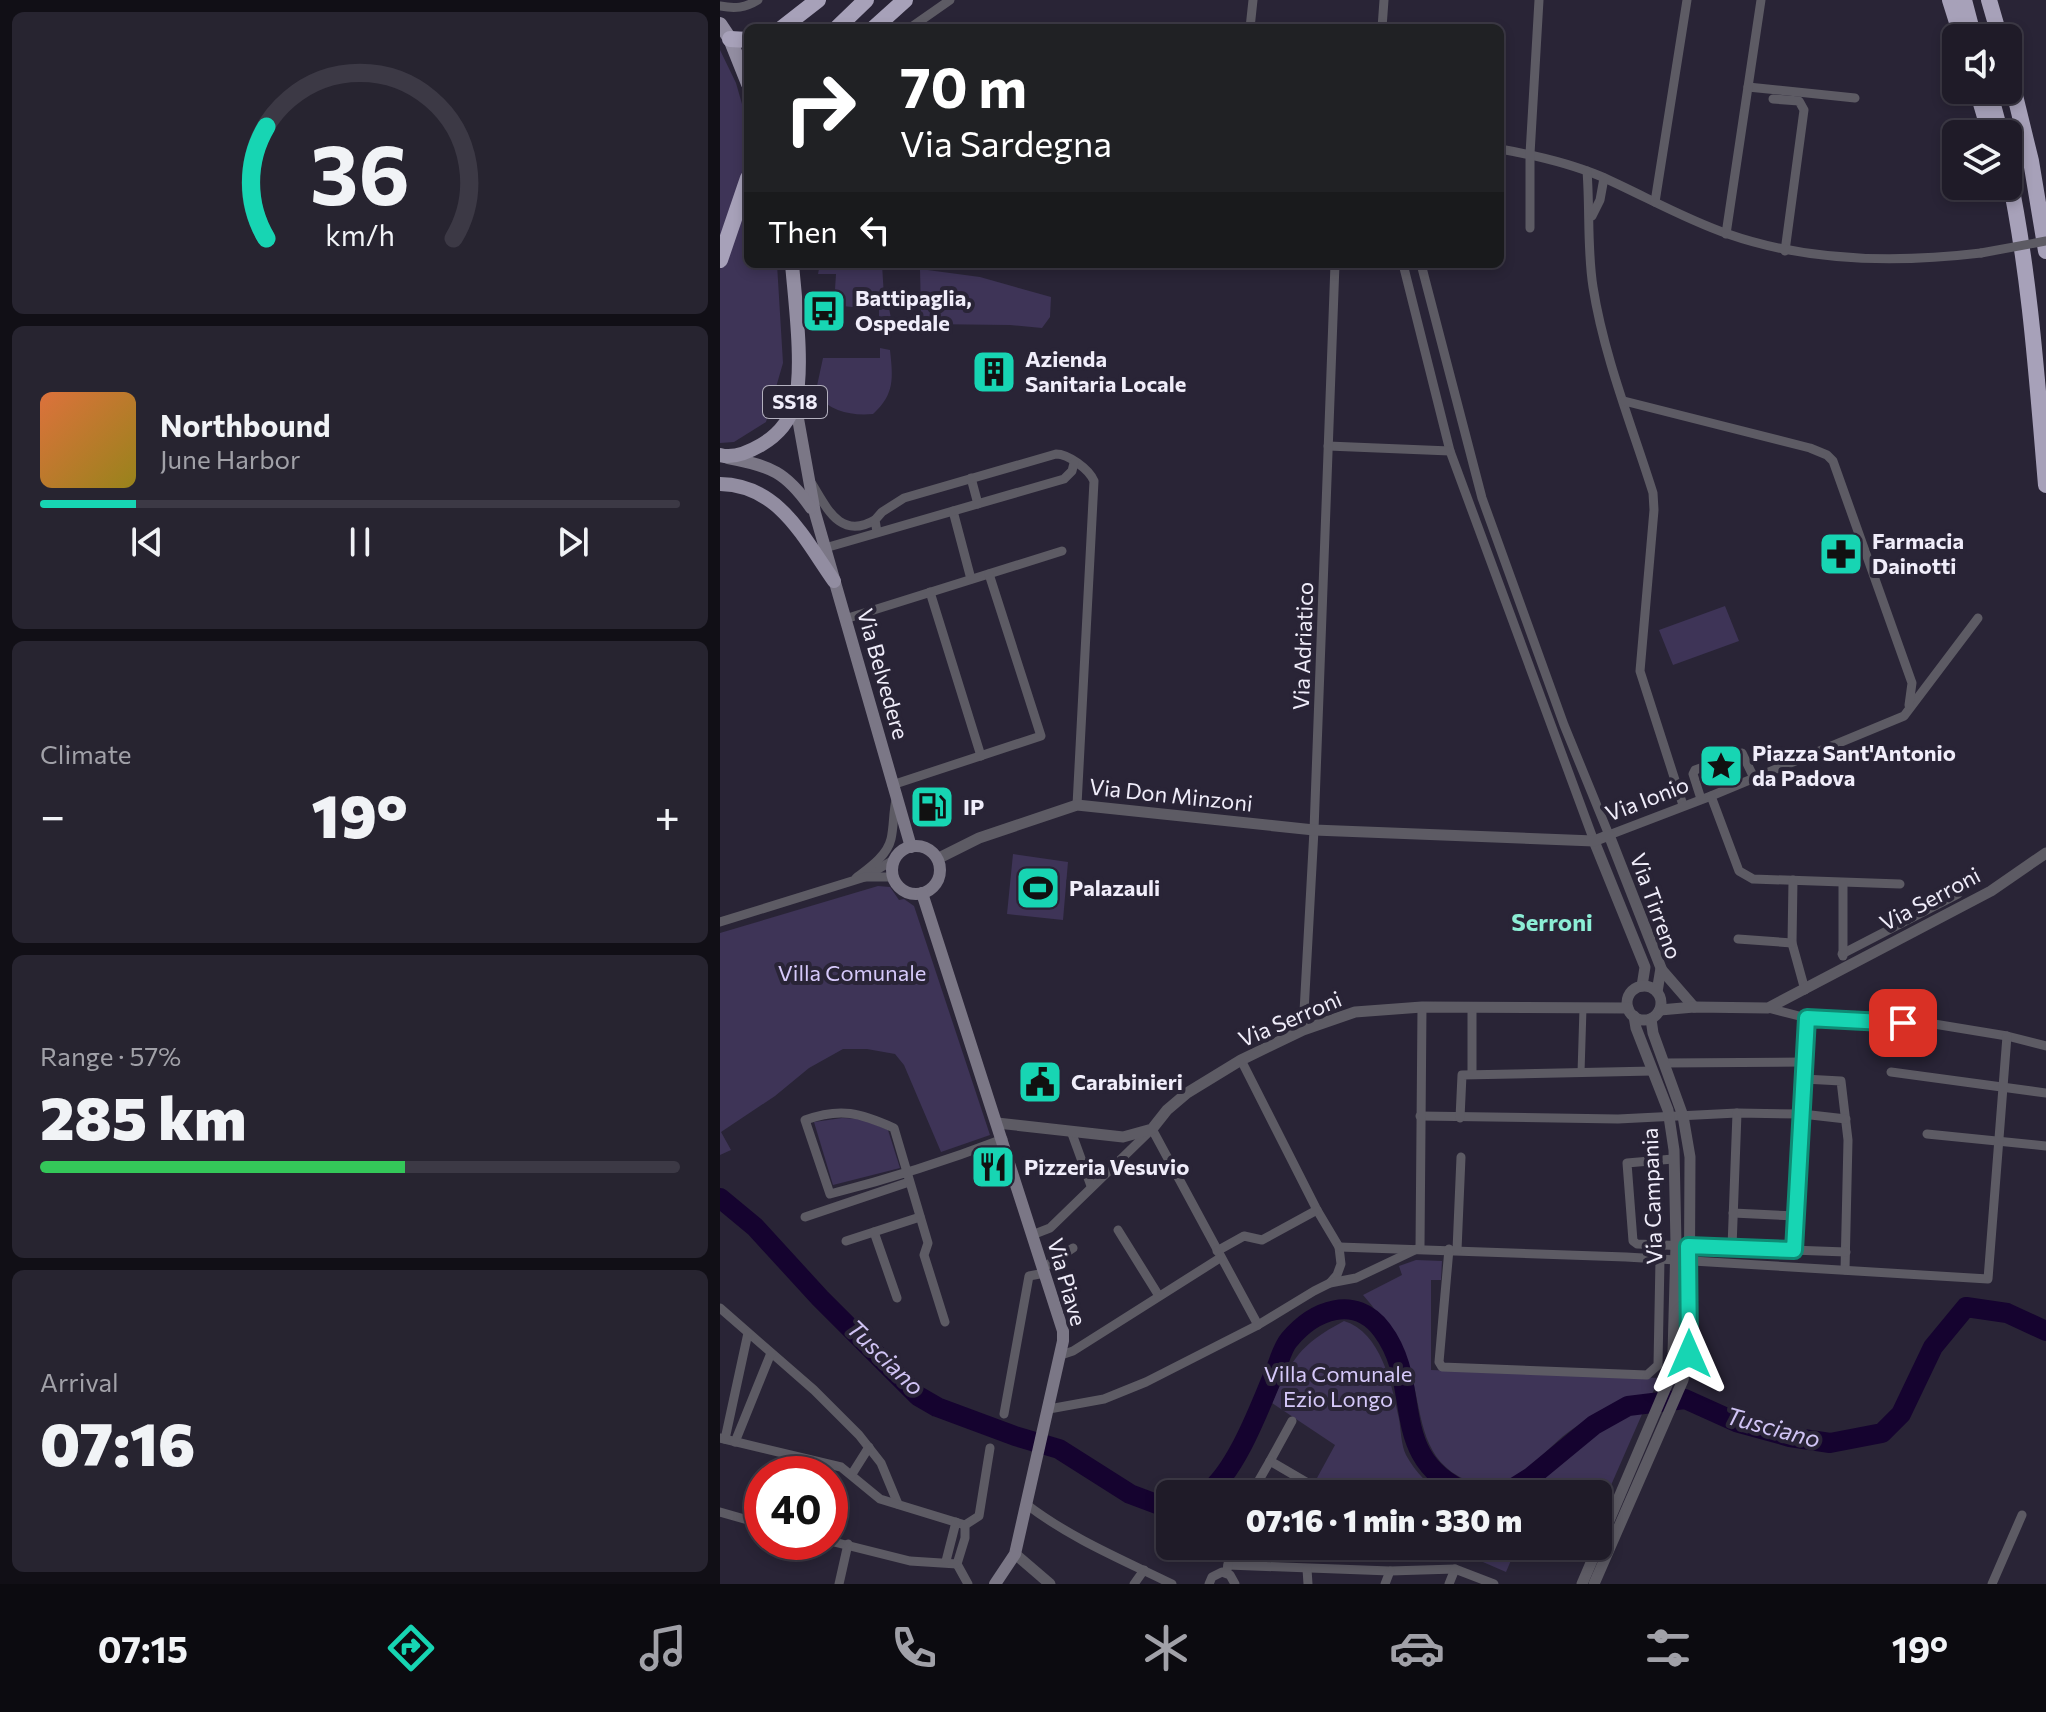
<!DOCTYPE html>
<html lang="en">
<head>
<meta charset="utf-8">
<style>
  :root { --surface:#1f1b28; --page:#272430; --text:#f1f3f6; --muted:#a1a1a8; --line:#3c3945; --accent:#17d5b3 }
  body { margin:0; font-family:Commissioner,sans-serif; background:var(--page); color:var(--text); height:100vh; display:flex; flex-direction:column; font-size:30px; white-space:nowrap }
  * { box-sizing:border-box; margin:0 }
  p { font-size:26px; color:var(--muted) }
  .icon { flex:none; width:44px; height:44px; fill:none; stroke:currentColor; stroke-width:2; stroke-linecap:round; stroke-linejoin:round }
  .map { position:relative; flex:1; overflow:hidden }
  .drawer { display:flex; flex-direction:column; gap:12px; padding:12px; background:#110f16; width:720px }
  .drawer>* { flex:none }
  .guide { position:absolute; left:24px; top:24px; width:760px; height:244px; border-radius:12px; box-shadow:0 4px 12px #0003,0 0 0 2px var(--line); background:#202124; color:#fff; overflow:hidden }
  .fabs { position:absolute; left:1222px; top:24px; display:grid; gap:16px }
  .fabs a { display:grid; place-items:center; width:80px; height:80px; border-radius:12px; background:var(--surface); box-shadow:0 4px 12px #0003,0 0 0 2px var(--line); font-size:40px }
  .speed { position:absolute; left:24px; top:1456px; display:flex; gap:16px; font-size:40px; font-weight:700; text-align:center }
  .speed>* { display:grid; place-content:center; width:104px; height:104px; border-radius:50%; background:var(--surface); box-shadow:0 4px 12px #0003,0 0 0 2px var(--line); line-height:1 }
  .speed .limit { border:12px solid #d22; background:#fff; color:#111 }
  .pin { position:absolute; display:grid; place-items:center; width:68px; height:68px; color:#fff; margin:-34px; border-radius:16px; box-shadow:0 4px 12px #0006 }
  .me { position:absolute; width:88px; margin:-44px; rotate:0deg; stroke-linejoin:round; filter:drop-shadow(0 0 6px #0008) }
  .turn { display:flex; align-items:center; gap:28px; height:168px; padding:0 24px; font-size:36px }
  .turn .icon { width:104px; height:104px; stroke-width:2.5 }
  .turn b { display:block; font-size:56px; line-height:68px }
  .then { display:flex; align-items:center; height:76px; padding:0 24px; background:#0003; gap:16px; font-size:30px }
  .big { font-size:60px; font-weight:800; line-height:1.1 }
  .drawer .widget { flex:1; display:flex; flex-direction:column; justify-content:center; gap:12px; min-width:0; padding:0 28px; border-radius:12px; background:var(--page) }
  .drawer .dial { align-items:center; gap:0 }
  .dial svg { height:208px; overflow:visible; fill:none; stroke:var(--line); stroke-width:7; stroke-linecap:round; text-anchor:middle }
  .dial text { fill:var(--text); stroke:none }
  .song { display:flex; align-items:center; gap:24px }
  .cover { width:96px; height:96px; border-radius:12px; background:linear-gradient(135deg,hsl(20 70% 55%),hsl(50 70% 35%)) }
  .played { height:8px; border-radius:4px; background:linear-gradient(90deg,var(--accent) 15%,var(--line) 15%) }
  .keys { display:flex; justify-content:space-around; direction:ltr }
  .heat { display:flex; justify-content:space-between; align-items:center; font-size:44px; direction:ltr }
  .charge { height:12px; border-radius:6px; background:linear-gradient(90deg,#34c759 57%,var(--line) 0) }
  .trip { position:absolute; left:436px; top:1480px; width:456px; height:80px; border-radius:12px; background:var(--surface); box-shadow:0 4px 12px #0003,0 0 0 2px var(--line); font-weight:800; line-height:80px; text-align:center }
  .tab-bar { display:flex; height:128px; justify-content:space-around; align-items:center; background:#0c0b10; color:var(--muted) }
  .tab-bar .icon { width:56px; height:56px }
  .tab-bar .on { color:var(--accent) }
  .tab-bar b { font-size:36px; color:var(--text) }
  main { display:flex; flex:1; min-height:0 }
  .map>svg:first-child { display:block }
  .green { fill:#3e3457 }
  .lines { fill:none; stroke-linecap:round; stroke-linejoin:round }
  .river { stroke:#15032f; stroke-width:20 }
  .pedestrian { stroke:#5d5b64; stroke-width:7 }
  .minor { stroke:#5d5b64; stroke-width:9 }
  .tertiary { stroke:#5d5b64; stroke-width:11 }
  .secondary { stroke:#7b7786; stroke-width:12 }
  .primary { stroke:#928da1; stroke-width:14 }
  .motorway { stroke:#a7a1b9; stroke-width:16 }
  .minor-bridge { stroke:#5d5b64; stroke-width:9 }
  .route-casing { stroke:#0f8a74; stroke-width:20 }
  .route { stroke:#17d5b3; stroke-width:14 }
  .labels { text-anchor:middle; stroke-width:8; stroke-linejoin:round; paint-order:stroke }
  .shield { fill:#292436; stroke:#b4b1bf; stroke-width:2 }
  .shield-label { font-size:20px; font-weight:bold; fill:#f0edfa }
  .poi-label { font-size:22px; font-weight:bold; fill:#f0edfa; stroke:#292436; text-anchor:start }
  .street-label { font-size:22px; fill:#f0edfa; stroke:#292436 }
  .park-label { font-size:22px; fill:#d6c9fa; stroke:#292436 }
  .neighbourhood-label { font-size:24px; font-weight:bold; fill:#8ceed5; stroke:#292436 }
  .water-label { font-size:24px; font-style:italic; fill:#d0c3f4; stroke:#292436 }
</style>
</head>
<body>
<main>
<section class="drawer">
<div class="widget dial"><svg viewBox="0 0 100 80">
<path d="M14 69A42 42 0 1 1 86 69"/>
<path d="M14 69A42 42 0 0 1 14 26" stroke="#17d5b3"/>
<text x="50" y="56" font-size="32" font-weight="700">36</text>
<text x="50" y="72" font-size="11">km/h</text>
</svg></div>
<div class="widget">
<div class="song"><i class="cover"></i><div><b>Northbound</b><p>June Harbor</p></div></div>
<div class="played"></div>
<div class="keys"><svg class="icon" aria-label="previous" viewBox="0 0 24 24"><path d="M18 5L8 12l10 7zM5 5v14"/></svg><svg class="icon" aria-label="pause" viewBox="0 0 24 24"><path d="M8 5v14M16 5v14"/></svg><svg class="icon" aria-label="next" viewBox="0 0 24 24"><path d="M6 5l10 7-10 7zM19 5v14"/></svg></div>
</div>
<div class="widget"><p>Climate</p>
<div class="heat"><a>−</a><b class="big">19°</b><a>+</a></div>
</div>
<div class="widget"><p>Range · 57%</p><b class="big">285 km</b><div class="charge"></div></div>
<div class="widget"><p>Arrival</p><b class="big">07:16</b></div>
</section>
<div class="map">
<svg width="1326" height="1584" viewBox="0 0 1326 1584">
  <rect width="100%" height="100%" fill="#292436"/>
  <g class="green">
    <path d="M0,50L16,83L28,125V264H57L63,363L46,422L14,442L0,443Z"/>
    <path d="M100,264H162L164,297L167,299L171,318L159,317V310L114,305L116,274H98Z"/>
    <path d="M200,269L260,277L331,297L330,317L322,328L290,325L205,324L201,313Z"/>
    <path d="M160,348L170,350C173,378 175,394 153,414C130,416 112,411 95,395L103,358H160Z"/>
    <path d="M1005,606L1019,641L953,665L939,630Z"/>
    <path d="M293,854L348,862L343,920L287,914Z"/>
    <path d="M158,886L170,887L179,900L184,899L194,906L270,1135L221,1152L184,1065L175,1054L147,1049H123L89,1068L55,1096L1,1132L11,1150L0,1155V933Z"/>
    <path d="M122,1118L142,1119L168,1130L180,1168L113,1185L94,1122Z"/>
    <path d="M696,1260L722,1261L721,1280H711V1370L940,1378L930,1398C905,1400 879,1412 857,1426C817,1451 792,1507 738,1476C700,1454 702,1412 691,1374C682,1345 663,1318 643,1295L682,1275L679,1266Z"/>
    <path d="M624,1321C661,1332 672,1385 679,1419C681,1430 681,1445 686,1455C696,1473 708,1485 725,1494H619L597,1478L615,1445L552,1403C572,1359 579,1345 624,1321Z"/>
    <path d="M923,1412L878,1515V1494H801C834,1473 857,1440 893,1422C902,1417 913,1415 923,1412Z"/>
    <path d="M671,1546H815L811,1557L795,1551L786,1572L749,1556L690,1558Z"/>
  </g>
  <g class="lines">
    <g class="river">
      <path d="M0,1198L35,1227L100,1298L198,1396L217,1407L295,1436L339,1449L410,1494L450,1509"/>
      <path d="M485,1494C515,1474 540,1407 554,1373C559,1363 562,1348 569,1340C594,1310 635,1294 662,1330C705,1387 664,1458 750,1494"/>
      <path d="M784,1494L811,1477L874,1425L908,1406L965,1399L1016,1422L1070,1437L1110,1443L1162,1433L1181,1414L1213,1347L1246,1307L1287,1313L1326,1331"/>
    </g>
    <path class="pedestrian" d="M861,1073L863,1008"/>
    <g class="minor">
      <path d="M0,6C15,9 25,8 38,0"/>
      <path d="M190,28L230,0"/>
      <path d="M530,28L533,0"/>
      <path d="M662,28L664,0"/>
      <path d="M1028,87L1135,98"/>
      <path d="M1053,99L1079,101L1084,110L1065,251"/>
      <path d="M780,149C814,155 849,163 880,176C923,195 964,219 1008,234C1088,262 1177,263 1261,253"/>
      <path d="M867,171C870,210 867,249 873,287C884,357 912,426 933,493L934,510L920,671L963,805"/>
      <path d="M935,202L967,0"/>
      <path d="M872,216L880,200L884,178"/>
      <path d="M810,228V154L819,0"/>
      <path d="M1006,234L1041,0"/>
      <path d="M683,264L730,451L874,841"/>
      <path d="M701,264L762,498L844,725L889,835L991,796L1184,716L1258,618"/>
      <path d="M904,401L1090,448L1107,455L1113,461L1192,683L1189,705"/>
      <path d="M608,446L730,451"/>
      <path d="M251,478L258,504"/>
      <path d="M92,484C107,508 120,540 155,520"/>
      <path d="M233,511L251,579"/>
      <path d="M157,532L155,520L162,512L184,498L336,454C348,454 369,469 374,481L357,805"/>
      <path d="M105,548L344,479L352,471L354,463"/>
      <path d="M210,592L261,756"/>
      <path d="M125,619L342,551"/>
      <path d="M172,785L321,736L269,574"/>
      <path d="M991,796L1019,871L1033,879L1180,884"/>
      <path d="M981,799L973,774L975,770L1022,753L1034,778"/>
      <path d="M145,877L175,859"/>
      <path d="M136,878C149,868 167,856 171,839C174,826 173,813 176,800"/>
      <path d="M1073,880L1072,943L1085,990"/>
      <path d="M0,922L145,877H173"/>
      <path d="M1018,939L1072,943"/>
      <path d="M1122,954L1238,894"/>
      <path d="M1123,956V883"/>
      <path d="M752,1007V1074"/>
      <path d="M1048,1008L1087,1018L1214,1024L1287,1036L1326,1046"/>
      <path d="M583,1030L594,830L615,264"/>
      <path d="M521,1060L597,1210L619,1247L621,1264L617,1275L610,1283"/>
      <path d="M944,1063L1085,1062"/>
      <path d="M1171,1072L1326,1093"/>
      <path d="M1084,1079L1121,1081L1128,1140L1125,1270"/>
      <path d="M700,1116L898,1119L1017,1113L1082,1114L1126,1119"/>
      <path d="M740,1118L742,1075L933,1071"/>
      <path d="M351,1131L371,1186"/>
      <path d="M1207,1134L1326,1146"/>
      <path d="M953,1159L907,1163L913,1241L917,1244L1126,1252"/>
      <path d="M1013,1213L1076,1216"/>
      <path d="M85,1217L189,1182"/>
      <path d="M398,1230L439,1296"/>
      <path d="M154,1232L177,1298"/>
      <path d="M312,1235L330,1228L432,1129L538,1325"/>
      <path d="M126,1241L200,1217"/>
      <path d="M619,1247L906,1257L1268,1279L1287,1036"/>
      <path d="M1012,1247L1017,1113"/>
      <path d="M700,1248L702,1007"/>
      <path d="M729,1249L719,1362L722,1367L927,1375L938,1365L940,1259"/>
      <path d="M737,1250L741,1157"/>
      <path d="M1074,1250L1087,1018"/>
      <path d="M497,1251L524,1236L542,1240L597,1210"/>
      <path d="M323,1268L353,1248"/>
      <path d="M0,1308L94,1390L139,1435L161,1463L178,1504"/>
      <path d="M225,1322L204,1255L208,1243L174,1128C140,1113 121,1107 85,1120L110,1194C169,1179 226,1161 283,1139"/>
      <path d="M341,1355L353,1351L500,1258"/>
      <path d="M329,1409L384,1399L426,1382L538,1325L594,1291L610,1283L636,1278L697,1249"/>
      <path d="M284,1414L309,1276L325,1273"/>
      <path d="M572,1421L550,1461L603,1492"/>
      <path d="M0,1438L121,1467L160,1499L245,1525"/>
      <path d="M5,1439L28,1333"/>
      <path d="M15,1442L51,1353"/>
      <path d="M132,1474L149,1447"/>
      <path d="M531,1494L550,1461"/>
      <path d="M306,1504C350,1538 403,1560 452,1584"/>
      <path d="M0,1512L42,1524"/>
      <path d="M245,1525L259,1516L270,1448"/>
      <path d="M245,1525V1538L237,1564L248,1584"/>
      <path d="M110,1541L190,1561L237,1564"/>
      <path d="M226,1561L236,1522"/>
      <path d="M508,1565L670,1571L735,1569L774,1584"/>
      <path d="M587,1569L588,1584"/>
      <path d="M507,1570L511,1546"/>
      <path d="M119,1584L128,1544"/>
      <path d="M414,1584L424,1570"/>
      <path d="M489,1584L492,1577L502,1572L510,1575L515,1584"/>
      <path d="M665,1584L670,1571"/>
      <path d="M729,1584L735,1569"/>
      <path d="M1272,1584L1302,1515"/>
    </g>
    <g class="tertiary">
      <path d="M874,841L925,967L922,986"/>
      <path d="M217,859L259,838L357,805L594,830L874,841L889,835L941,968L937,992"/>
      <path d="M941,969L974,1007"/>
      <circle cx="924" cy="1003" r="17"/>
      <path d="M940,1010L974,1007L1048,1008L1271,891L1326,853"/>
      <path d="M277,1123L403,1137L432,1129L447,1110L467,1093L521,1060L583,1030L635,1012L702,1007L908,1008"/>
      <path d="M295,1554L330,1584"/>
      <path d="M862,1584L949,1380L953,1354L956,1244L954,1150L948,1110L916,1028L914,1016"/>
      <path d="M874,1584L963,1380L969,1354L970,1157L963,1116L933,1033L931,1019"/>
    </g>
    <g class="secondary">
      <path d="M75,402L95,513L191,847"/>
      <path d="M8,458C51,466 66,472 91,508"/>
      <circle cx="196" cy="870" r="24"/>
      <path d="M202,893L343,1331V1341L295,1554L275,1584"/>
    </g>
    <g class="primary">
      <path d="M0,24L10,39L28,84"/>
      <path d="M0,455C14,459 29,452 41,445C58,435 70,421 75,402C84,369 75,300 72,264"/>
      <path d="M0,484C59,485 83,537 114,581"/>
    </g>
    <g class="motorway">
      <path d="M1230,0L1242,38"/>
      <path d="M1244,0L1254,38"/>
      <path d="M1269,0L1280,38"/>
      <path d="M62,28L98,0"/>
      <path d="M117,28L146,0"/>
      <path d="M154,28L185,0"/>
      <path d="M10,39L28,40"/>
      <path d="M1288,67L1311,161L1326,251"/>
      <path d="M1257,90L1270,134"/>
      <path d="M1269,90L1279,127"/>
      <path d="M1288,171C1310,274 1317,380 1326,485"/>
      <path d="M0,260L28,178"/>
    </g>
    <path class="minor-bridge" d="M1261,253L1326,241"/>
  </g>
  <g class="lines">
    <g class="route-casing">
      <path id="route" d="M969,1354L968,1246L1074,1250L1087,1018L1183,1023"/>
    </g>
    <use href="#route" class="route"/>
  </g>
  <defs>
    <g id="bus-square" transform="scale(2.3)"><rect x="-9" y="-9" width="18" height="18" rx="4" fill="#17d5b3" stroke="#292436"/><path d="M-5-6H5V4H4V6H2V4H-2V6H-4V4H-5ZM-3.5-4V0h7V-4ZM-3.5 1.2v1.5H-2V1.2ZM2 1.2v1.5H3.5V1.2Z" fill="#111"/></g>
    <g id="building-square" transform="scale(2.3)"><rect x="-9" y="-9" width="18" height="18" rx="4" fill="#17d5b3" stroke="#292436"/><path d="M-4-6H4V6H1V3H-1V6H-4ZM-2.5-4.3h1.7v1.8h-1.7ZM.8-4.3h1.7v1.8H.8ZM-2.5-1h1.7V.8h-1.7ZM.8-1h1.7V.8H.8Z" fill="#111"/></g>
    <g id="pharmacy-square" transform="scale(2.3)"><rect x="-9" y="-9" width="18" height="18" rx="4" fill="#17d5b3" stroke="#292436"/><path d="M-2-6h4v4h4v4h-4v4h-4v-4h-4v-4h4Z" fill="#111"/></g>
    <g id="sight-square" transform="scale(2.3)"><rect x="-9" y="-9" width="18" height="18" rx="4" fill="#17d5b3" stroke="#292436"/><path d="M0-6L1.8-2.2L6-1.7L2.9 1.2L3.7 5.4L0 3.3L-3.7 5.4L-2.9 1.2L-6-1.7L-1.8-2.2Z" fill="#111"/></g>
    <g id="fuel-square" transform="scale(2.3)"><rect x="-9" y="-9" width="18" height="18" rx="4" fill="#17d5b3" stroke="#292436"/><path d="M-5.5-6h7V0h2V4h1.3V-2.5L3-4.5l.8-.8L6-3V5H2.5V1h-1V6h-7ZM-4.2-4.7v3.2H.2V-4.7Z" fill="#111"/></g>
    <g id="stadium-square" transform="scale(2.3)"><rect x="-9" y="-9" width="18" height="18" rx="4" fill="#17d5b3" stroke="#292436"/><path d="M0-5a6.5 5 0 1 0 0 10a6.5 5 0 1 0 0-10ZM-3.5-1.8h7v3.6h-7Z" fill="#111"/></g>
    <g id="civic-square" transform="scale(2.3)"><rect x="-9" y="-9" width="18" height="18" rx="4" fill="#17d5b3" stroke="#292436"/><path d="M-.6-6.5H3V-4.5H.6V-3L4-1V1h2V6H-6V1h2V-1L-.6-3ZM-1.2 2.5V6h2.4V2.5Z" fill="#111"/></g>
    <g id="restaurant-square" transform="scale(2.3)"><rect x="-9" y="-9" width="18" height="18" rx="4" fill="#17d5b3" stroke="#292436"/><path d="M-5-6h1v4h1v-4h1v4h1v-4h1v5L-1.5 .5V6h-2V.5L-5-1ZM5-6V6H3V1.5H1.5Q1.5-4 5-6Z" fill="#111"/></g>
  </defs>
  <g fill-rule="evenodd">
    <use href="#bus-square" x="104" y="311"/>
    <use href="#building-square" x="274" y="372"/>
    <use href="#pharmacy-square" x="1121" y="554"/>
    <use href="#sight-square" x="1001" y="766"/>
    <use href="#fuel-square" x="212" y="807"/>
    <use href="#stadium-square" x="318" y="888"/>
    <use href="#civic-square" x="320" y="1082"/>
    <use href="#restaurant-square" x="273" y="1167"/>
  </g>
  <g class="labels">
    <rect class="shield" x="43" y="386" width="64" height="32" rx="6"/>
    <g class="shield-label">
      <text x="75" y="409">SS18</text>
    </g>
    <g class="poi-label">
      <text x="135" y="306">Battipaglia,<tspan x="135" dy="25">Ospedale</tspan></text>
      <text x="305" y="367">Azienda<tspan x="305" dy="25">Sanitaria Locale</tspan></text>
      <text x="1152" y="549">Farmacia<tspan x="1152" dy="25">Dainotti</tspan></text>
      <text x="1032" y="761">Piazza Sant'Antonio<tspan x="1032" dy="25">da Padova</tspan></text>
      <text x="243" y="815">IP</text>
      <text x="349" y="896">Palazauli</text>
      <text x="351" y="1090">Carabinieri</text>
      <text x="304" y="1175">Pizzeria Vesuvio</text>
    </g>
    <g class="street-label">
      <text transform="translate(583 646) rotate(-88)" y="8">Via Adriatico</text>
      <text transform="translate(163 674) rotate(74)" y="8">Via Belvedere</text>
      <text transform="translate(451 795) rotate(6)" y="8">Via Don Minzoni</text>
      <text transform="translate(927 799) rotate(-21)" y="8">Via Ionio</text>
      <text transform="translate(1210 899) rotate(-28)" y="8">Via Serroni</text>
      <text transform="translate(936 906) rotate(70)" y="8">Via Tirreno</text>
      <text transform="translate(570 1019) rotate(-23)" y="8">Via Serroni</text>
      <text transform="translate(932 1196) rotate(-92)" y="8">Via Campania</text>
      <text transform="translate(347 1282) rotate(74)" y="8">Via Piave</text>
    </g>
    <g class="park-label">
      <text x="132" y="981">Villa Comunale</text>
      <text x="618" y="1382">Villa Comunale<tspan x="618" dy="25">Ezio Longo</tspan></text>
    </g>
    <g class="neighbourhood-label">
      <text x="832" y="931">Serroni</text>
    </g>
    <g class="water-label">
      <text transform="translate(165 1358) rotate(44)" y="8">Tusciano</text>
      <text transform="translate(1053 1428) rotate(15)" y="8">Tusciano</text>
    </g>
  </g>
</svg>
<div class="fabs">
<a><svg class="icon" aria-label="sound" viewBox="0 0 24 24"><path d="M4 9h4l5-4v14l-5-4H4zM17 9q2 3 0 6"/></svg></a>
<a><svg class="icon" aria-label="layers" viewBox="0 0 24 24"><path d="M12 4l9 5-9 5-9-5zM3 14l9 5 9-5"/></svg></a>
</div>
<div class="speed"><div class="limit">40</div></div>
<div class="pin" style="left:1183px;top:1023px;background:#d93025"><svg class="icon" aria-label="arrive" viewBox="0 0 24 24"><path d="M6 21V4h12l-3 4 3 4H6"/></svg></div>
<svg class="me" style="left:969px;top:1354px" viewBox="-20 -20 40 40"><path d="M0-17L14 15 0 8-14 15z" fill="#17d5b3" stroke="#fff" stroke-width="4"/></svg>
<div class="trip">07:16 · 1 min · 330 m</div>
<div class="guide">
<div class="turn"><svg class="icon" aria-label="right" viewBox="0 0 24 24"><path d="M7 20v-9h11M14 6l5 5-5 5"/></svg><div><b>70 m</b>Via Sardegna</div></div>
<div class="then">Then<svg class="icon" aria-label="left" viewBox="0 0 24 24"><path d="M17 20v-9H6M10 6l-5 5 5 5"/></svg></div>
</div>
</div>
</main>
<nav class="tab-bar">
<b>07:15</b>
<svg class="icon on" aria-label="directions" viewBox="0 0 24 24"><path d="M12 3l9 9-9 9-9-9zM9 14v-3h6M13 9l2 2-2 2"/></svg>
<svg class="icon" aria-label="music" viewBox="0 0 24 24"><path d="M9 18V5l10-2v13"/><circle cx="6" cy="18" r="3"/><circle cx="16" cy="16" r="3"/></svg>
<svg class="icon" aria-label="phone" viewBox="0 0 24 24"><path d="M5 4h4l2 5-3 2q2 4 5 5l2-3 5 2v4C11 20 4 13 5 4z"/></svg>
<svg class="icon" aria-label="climate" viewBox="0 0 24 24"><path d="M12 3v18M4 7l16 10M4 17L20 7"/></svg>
<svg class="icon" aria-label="car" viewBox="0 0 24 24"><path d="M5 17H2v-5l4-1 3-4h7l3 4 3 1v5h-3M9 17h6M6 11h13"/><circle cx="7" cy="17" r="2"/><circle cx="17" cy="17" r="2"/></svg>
<svg class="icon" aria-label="filters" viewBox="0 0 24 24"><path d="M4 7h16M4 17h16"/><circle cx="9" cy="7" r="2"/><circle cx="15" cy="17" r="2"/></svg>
<b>19°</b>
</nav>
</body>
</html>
